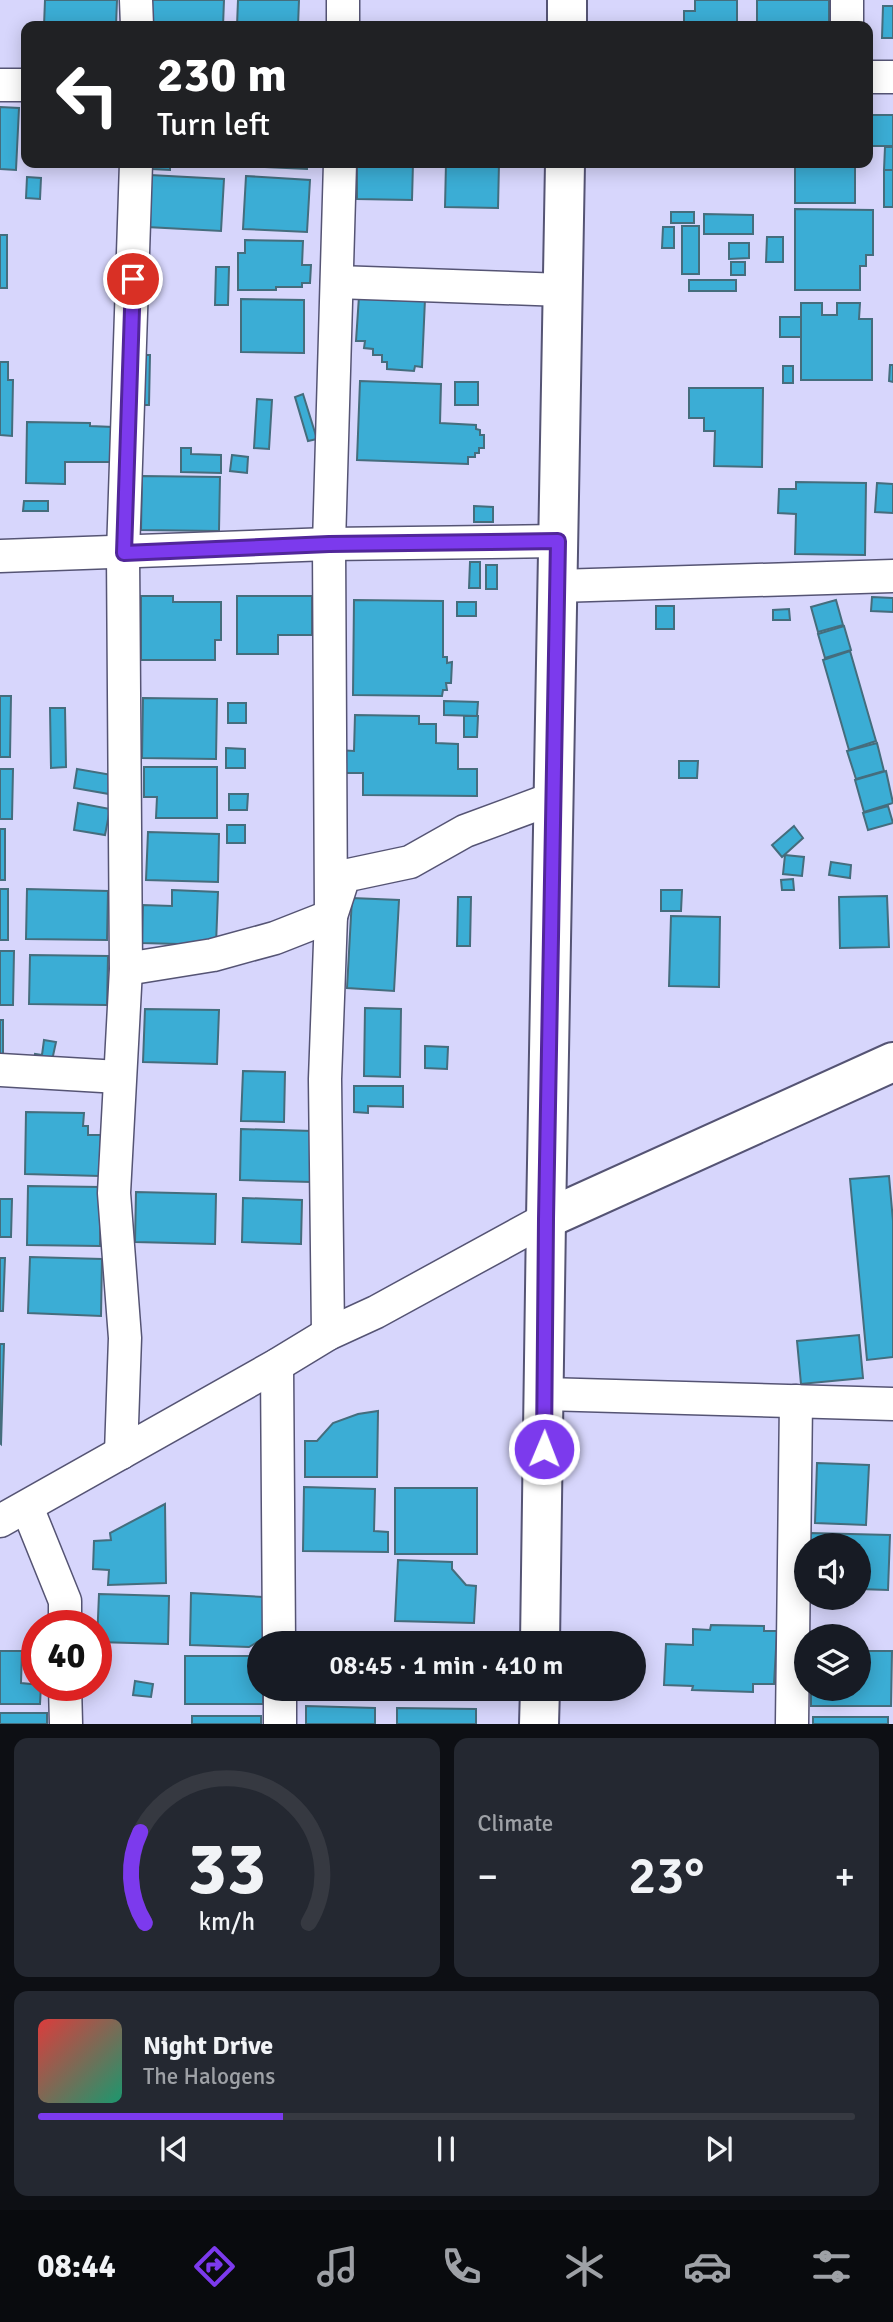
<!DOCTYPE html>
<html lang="en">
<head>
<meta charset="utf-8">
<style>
  :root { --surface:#171b24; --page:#242831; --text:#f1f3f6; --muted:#9ea1a6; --line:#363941; --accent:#7c3aed }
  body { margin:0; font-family:Signika,sans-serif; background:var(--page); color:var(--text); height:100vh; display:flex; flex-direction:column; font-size:26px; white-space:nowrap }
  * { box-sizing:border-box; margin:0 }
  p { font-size:23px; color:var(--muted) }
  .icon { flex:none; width:38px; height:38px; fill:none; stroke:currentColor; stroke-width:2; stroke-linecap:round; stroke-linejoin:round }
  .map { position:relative; height:1724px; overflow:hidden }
  .panel { display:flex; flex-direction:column; gap:14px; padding:14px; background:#0d0f14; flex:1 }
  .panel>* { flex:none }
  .top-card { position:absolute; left:21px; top:21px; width:852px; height:147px; border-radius:14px; box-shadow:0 4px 18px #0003; background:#202124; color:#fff; overflow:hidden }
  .buttons { position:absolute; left:794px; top:1533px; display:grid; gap:14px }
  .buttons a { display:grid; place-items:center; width:77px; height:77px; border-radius:50%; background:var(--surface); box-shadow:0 4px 18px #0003; font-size:35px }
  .speed { position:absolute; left:21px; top:1610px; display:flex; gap:14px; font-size:35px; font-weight:700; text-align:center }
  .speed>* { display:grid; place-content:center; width:91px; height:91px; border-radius:50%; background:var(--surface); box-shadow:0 4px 18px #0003; line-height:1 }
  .speed .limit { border:10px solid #d22; background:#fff; color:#111 }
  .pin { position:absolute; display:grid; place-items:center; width:60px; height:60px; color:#fff; margin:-30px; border:4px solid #fff; border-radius:50%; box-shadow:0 2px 7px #0007 }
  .me { position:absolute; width:77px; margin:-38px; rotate:1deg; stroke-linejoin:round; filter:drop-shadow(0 0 5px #0008) }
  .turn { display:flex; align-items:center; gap:24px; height:147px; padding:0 21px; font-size:32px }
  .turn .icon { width:91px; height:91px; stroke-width:2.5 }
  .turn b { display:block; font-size:49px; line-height:60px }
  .big { font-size:52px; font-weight:600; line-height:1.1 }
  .panel .widget { flex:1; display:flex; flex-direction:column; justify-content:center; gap:10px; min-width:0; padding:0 24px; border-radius:14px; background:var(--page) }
  .panel .dial { align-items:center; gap:0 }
  .dial svg { height:182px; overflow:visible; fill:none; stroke:var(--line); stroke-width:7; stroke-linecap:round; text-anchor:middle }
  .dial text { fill:var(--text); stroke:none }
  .song { display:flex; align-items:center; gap:21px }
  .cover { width:84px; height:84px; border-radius:10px; background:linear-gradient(135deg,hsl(0 70% 55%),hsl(160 70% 35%)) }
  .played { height:7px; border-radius:4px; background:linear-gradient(90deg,var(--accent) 30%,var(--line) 30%) }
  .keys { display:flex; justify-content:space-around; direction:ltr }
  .heat { display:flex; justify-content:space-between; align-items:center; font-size:38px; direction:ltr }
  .panel .tiles { flex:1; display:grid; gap:14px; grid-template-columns:1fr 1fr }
  .widget:last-child { grid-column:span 2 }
  .trip { position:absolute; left:247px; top:1631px; width:399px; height:70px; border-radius:35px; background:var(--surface); box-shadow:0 4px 18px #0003; font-weight:600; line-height:70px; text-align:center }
  .tabs { display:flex; height:112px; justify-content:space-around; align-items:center; background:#090b0e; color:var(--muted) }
  .tabs .icon { width:49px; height:49px }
  .tabs .on { color:var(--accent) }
  .tabs b { font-size:32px; color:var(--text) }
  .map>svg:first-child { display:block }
  .building { fill:#3badd5; stroke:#456d7d; stroke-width:2 }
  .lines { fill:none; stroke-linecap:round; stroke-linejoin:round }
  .minor-casing { stroke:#555474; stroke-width:35 }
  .tertiary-casing { stroke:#555474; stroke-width:42 }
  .minor { stroke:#fff; stroke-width:32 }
  .tertiary { stroke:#fff; stroke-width:38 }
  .route-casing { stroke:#51269a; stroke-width:18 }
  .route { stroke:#7c3aed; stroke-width:12 }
</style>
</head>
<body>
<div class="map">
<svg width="893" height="1724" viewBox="0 0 893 1724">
  <rect width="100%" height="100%" fill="#d7d6fc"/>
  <g class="building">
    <path d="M45,0H117L116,26H44Z"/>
    <path d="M150,0H224L223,26H149Z"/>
    <path d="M238,0H299L298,26H237Z"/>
    <path d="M695,0H737V26H684V11H695Z"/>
    <rect x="757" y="0" width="72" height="26"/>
    <path d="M883,6H893V38H882Z"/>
    <path d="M0,107L19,108L16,170L0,169Z"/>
    <rect x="868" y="115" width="25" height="31"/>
    <path d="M885,147H893V170H884Z"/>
    <path d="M153,163H170V170L152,169Z"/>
    <path d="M244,163H307V169L244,166Z"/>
    <path d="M357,163H413L412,200L357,199Z"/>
    <path d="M446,163H499L498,208L445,207Z"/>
    <path d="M795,163H862V165L855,166V203H795Z"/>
    <rect x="884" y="170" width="9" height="37"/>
    <path d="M150,175L224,179L221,231L147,227Z"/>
    <path d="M246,176L310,180L307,232L243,229Z"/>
    <path d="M27,177L41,178L40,199L26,198Z"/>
    <path d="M795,209L873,210V255H866V266H860V290H795Z"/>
    <rect x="671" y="212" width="23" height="11"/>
    <path d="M704,214L753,215V234H704Z"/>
    <rect x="682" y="226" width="17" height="48"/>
    <path d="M663,227H674V248H662Z"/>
    <rect x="0" y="235" width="7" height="53"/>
    <path d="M767,237H783V262H766Z"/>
    <path d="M245,240L303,241L302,265H311L310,283H302V287H276V290H238V253H245Z"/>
    <path d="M729,243H749V258L729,259Z"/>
    <rect x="731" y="262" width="14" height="13"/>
    <path d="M216,267H229L228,305H215Z"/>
    <rect x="689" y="280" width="47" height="11"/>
    <path d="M359,296L425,299L422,367L415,366L414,371L387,369V362H382V355H373V349L364,348L365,341H356Z"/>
    <path d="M241,299L304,300V353L241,352Z"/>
    <path d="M801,303H822V315H837V303H860L859,319H872V380H801Z"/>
    <rect x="780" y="317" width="21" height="20"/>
    <path d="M141,355H150L149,405H140Z"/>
    <path d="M0,362H8V380H13L12,436L0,435Z"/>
    <path d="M890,365H893V382L889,381Z"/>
    <rect x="783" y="366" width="10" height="17"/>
    <path d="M360,381L441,384L440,423L476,425V429L480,430V435H484V448H479V453H475V457H468V464L357,460Z"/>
    <rect x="455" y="382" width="23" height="23"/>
    <path d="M689,388H763L762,467L714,466L715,431H704V418H689Z"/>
    <path d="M303,394L317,439L308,441L295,397Z"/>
    <path d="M257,399L272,400L269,449L254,448Z"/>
    <path d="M27,422L90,423V426L113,427L112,462H65V484L26,483Z"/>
    <path d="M181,448H191V454L221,455V473L181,472Z"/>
    <path d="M232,455L248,457L247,473L230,471Z"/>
    <path d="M142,476L220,477L219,531L141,530Z"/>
    <path d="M796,482L866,483L865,555L795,554L796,514L778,513L779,489H796Z"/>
    <path d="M877,483L893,484V513L875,512Z"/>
    <path d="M24,501H48V511H23Z"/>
    <path d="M474,506L493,507V522H474Z"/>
    <path d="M470,562H480V588H469Z"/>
    <rect x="486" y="565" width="11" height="24"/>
    <path d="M141,596H173V602H221V640H215V660H141Z"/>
    <path d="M237,596H312V635H278V654H237Z"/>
    <path d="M872,597L893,598V612L871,611Z"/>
    <path d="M354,600L443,601V657H447V663L452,662L451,683H446L447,690H443L442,696L353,695Z"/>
    <path d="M836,600L843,625L818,632L811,607Z"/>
    <rect x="457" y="602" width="19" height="14"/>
    <rect x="656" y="606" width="18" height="23"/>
    <path d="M789,609L790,620H773V610Z"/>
    <path d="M844,626L851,650L825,658L818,634Z"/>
    <path d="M850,651L876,741L849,750L823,660Z"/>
    <path d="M0,696H11L10,757H0Z"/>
    <path d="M143,698L217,699L216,759L142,758Z"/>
    <path d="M444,701L478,702L477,716L444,715Z"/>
    <rect x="228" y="703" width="18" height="20"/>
    <path d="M50,708H65L66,767L51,768Z"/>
    <path d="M355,715L419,716V724H436V743L458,744V769H477V796L363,795V773H338V750L354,751Z"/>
    <path d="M464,716H478L477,737H464Z"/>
    <path d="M877,743L884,771L856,779L847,751Z"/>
    <path d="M226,748L245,749V768H226Z"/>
    <path d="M679,761H698L697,778H679Z"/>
    <path d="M144,767H217V818H156L157,797H144Z"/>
    <path d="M0,769H13L12,819H0Z"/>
    <path d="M77,769L112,775L109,794L74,788Z"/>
    <path d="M886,771L893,803L864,812L855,780Z"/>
    <path d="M229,794H248L247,810H229Z"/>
    <path d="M78,803L110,809L105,835L74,830Z"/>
    <path d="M888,806L893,823L868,830L863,813Z"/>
    <rect x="227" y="825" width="18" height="18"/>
    <path d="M794,826L803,838L782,857L772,845Z"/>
    <rect x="0" y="829" width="5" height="51"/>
    <path d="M148,832L219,834L218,882L146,880Z"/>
    <path d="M785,855L804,857L802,876L783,874Z"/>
    <path d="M831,862L851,865L850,878L829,875Z"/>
    <path d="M793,879L794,890H782L781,880Z"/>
    <rect x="0" y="889" width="8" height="51"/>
    <path d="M27,889L108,891L107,940L26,939Z"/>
    <path d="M172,890L218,892L216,945L142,943L143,905L172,906Z"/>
    <path d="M661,890H682L681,911H661Z"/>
    <path d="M887,896L889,947L840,948L839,897Z"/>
    <path d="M458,897H471L470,946H457Z"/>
    <path d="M352,898L399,900L394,991L347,988Z"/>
    <path d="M671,916L720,917L719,987L669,986Z"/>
    <path d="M0,951H14L13,1005H0Z"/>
    <path d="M30,955L108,956L107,1005L29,1004Z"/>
    <path d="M365,1008L401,1009L400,1077L364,1076Z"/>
    <path d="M145,1009L219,1010L217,1064L143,1062Z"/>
    <rect x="0" y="1020" width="3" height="46"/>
    <path d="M44,1040L56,1042L51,1065L34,1062L35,1054L42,1055Z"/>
    <path d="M425,1046L448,1047L447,1069L425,1068Z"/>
    <path d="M243,1071L285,1072L284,1122L241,1121Z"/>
    <path d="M354,1086H403V1107L368,1106V1113L354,1112Z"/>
    <path d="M26,1112L84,1113L83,1126H88V1135H101L100,1176L25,1174Z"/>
    <path d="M241,1129L312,1131L311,1182L240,1180Z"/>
    <path d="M889,1176L893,1221V1357L867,1360L850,1179Z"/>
    <path d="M28,1186L101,1187L100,1246L27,1245Z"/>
    <path d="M136,1192L216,1194L215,1244L135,1242Z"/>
    <path d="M243,1198L302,1200L301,1244L242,1242Z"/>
    <path d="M0,1199H12L11,1237H0Z"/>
    <path d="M30,1257L102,1259L101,1316L28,1313Z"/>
    <path d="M0,1258H5L3,1311H0Z"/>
    <path d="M859,1335L863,1378L801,1384L797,1341Z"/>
    <path d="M0,1344H4L1,1444L0,1443Z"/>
    <path d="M378,1411L377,1477H305V1441H317L333,1423L358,1414Z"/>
    <path d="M817,1463L869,1465L866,1525L815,1523Z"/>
    <path d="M304,1487L375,1489L374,1531L388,1532V1552L303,1551Z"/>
    <rect x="395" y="1488" width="82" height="66"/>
    <path d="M165,1504L166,1583L108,1585L109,1570L93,1569L94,1541L111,1540L110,1533Z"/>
    <path d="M810,1533L890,1535L888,1590L859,1589V1545H809Z"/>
    <path d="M398,1560L452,1562V1569L466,1585L476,1586L474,1623L395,1621Z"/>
    <path d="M191,1593L263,1597L264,1638L249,1647L190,1645Z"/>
    <path d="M99,1594L169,1596L168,1644L97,1642Z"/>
    <path d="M711,1625L764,1626V1631H777L774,1684H753V1692L692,1690L693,1686L664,1685L666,1644L693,1645V1629L710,1630Z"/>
    <path d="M395,1635L446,1636V1643H394Z"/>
    <path d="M0,1651H22L21,1683L41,1685L40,1704H0Z"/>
    <path d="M859,1651H892L891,1706H811V1689H859Z"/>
    <path d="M185,1656H259V1689H263V1704H185Z"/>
    <path d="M135,1681L153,1684L151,1697L133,1695Z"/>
    <path d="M394,1689H473V1696L393,1695Z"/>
    <path d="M306,1706L375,1708V1724H306Z"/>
    <path d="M397,1708L476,1709V1724H397Z"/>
    <rect x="0" y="1713" width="47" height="11"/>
    <rect x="192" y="1716" width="69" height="8"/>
    <rect x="813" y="1717" width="75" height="7"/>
  </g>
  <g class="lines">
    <g class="minor-casing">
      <g id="minor">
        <path d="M136,0L137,26"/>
        <path d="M343,0V26"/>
        <path d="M847,26V0"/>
        <path d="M868,77H893"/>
        <path d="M0,85H26"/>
        <path d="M337,282L563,290"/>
        <path d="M0,556L329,544L558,541"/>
        <path d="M557,586L893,576"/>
        <path d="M126,969L213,955L275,938L331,916L344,876L410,862L465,831L554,798"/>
        <path d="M0,1070L119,1077"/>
        <path d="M328,1334L325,1079L331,916L329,544L340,163"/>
        <path d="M277,1365L279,1643"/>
        <path d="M545,1394L893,1404"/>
        <path d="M121,1453L125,1338L114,1193L126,969L123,553L136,163"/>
        <path d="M27,1507L65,1601V1626"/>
        <path d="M0,1521L277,1365L328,1334L376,1312L546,1219"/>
        <path d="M65,1685L66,1724"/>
        <path d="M280,1689V1724"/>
        <path d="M792,1724L796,1401"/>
      </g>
    </g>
    <g class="tertiary-casing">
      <g id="tertiary">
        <path d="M567,26V0"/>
        <path d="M546,1219L893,1062"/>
        <path d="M540,1643L546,1219L565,163"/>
        <path d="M539,1724L540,1689"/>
      </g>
    </g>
    <use href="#minor" class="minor"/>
    <use href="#tertiary" class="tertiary"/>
  </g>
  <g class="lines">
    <g class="route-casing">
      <path id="route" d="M133,279L124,553L329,544L558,541L546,1219L544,1449"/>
    </g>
    <use href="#route" class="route"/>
  </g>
</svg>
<div class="buttons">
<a><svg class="icon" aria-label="sound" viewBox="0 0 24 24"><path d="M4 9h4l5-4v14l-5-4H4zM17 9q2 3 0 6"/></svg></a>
<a><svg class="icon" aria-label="layers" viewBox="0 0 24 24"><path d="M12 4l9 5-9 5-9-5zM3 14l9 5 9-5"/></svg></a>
</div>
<div class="speed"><div class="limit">40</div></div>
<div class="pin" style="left:133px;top:279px;background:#d93025"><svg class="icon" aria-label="arrive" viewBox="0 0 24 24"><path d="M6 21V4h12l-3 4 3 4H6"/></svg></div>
<svg class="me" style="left:544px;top:1449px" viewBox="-20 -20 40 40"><circle r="17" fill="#7c3aed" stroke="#fff" stroke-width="3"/><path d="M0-11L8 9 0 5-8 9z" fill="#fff"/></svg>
<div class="trip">08:45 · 1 min · 410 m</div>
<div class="top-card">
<div class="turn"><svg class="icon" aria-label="left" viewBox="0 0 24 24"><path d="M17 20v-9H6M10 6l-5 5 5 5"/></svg><div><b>230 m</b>Turn left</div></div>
</div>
</div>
<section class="panel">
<div class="tiles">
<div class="widget dial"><svg viewBox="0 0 100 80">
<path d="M14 69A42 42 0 1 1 86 69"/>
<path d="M14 69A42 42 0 0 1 12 29" stroke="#7c3aed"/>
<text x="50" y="56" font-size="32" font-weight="700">33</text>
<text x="50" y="72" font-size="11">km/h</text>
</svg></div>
<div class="widget"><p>Climate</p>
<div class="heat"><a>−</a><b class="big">23°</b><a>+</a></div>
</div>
<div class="widget">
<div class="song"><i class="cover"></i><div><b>Night Drive</b><p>The Halogens</p></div></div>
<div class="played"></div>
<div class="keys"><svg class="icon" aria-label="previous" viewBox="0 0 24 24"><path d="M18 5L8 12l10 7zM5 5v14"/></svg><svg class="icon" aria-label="pause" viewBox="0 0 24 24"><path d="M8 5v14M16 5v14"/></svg><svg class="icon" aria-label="next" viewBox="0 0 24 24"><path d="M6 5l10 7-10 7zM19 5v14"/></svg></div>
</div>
</div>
</section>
<nav class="tabs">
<b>08:44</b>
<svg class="icon on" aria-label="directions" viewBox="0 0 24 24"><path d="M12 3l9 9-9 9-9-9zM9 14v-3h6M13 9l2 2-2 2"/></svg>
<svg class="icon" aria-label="music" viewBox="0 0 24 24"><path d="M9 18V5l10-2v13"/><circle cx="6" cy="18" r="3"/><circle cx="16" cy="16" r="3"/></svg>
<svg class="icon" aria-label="phone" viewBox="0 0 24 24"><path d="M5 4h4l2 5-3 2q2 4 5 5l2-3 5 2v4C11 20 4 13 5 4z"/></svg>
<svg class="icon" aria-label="climate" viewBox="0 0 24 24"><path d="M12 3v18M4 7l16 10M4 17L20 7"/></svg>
<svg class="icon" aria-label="car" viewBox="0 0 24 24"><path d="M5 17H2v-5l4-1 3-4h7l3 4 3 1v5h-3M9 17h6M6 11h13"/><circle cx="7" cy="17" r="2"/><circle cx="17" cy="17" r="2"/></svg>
<svg class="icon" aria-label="filters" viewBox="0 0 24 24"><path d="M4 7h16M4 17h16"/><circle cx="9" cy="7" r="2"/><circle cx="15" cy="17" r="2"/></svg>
</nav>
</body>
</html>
